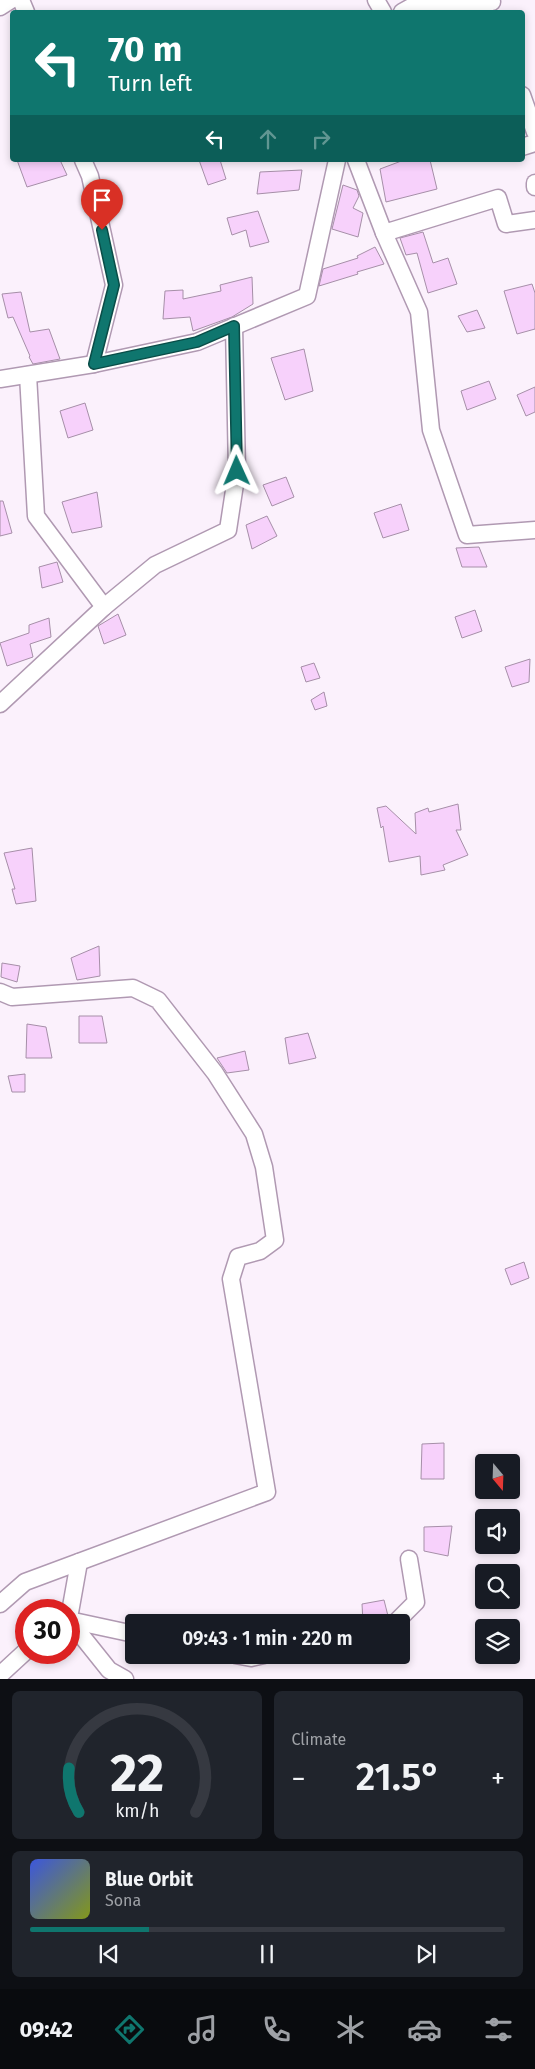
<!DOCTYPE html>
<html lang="en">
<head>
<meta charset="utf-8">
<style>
  :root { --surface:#171b24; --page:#20242c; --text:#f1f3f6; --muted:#9ea1a6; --line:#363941; --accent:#0f766e }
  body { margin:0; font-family:"Fira Sans",sans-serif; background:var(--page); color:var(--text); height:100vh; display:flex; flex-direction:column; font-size:19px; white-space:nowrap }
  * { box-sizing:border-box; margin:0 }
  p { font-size:16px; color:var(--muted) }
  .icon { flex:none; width:28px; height:28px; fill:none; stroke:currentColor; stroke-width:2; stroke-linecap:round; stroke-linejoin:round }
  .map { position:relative; height:1679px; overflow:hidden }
  .sheet { display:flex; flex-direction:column; gap:12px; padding:12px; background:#0d0f14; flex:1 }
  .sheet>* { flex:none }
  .banner { position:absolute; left:10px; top:10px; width:515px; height:152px; border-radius:5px; box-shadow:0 2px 8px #0003; background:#0f766e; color:#fff; overflow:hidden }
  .needle { width:32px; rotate:161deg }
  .tools { position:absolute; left:475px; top:1454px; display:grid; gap:10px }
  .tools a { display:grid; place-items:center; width:45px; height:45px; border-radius:5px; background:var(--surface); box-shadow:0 2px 8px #0003; font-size:25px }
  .speed { position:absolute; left:15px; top:1599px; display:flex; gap:10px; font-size:25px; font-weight:700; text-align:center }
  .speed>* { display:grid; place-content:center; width:65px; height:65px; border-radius:50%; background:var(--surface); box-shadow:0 2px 8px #0003; line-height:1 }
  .speed .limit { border:8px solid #d22; background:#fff; color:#111 }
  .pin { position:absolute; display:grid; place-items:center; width:42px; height:42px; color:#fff; margin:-51px -21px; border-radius:50% 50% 50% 0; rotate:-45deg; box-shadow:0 0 5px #0007 }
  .pin .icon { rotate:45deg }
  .me { position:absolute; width:55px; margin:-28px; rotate:359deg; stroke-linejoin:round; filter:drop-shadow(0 0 4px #0008) }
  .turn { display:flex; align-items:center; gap:18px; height:105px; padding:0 15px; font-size:22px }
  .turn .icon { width:65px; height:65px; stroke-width:2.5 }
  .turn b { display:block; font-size:35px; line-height:42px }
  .lanes { display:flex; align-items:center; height:48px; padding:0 15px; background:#0003; justify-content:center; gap:25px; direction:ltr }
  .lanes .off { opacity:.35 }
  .big { font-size:38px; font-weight:600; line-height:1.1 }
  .sheet .card { flex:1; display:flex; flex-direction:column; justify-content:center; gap:8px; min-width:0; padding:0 18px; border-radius:8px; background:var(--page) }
  .sheet .dial { align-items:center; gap:0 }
  .dial svg { height:130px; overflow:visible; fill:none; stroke:var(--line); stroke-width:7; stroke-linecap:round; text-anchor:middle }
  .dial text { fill:var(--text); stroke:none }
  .song { display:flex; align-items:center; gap:15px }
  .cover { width:60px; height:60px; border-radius:8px; background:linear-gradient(135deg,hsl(230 70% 55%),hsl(70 70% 35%)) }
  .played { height:5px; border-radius:2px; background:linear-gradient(90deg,var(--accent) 25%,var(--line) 25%) }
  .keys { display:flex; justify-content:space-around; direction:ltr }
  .heat { display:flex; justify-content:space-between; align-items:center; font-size:28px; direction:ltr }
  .sheet .tiles { flex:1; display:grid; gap:12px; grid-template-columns:1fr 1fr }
  .card:last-child { grid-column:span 2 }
  .trip { position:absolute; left:125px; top:1614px; width:285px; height:50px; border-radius:5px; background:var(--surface); box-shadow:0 2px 8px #0003; font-weight:600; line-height:50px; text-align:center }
  .tab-bar { display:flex; height:80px; justify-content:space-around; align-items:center; background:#090b0e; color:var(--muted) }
  .tab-bar .icon { width:35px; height:35px }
  .tab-bar .current { color:var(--accent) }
  .tab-bar b { font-size:22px; color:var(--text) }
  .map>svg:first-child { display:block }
  .building { fill:#f7d1fb; stroke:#a68fa8 }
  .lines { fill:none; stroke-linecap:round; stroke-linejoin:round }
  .street-casing { stroke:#b099b2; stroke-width:19 }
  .street { stroke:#fff; stroke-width:16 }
  .route-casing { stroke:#0a4d48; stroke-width:12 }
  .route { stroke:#0f766e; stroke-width:9 }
</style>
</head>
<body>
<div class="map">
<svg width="535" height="1679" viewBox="0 0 535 1679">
  <rect width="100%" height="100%" fill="#fbf1fc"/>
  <g class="building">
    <path d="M17,160H60L67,175L27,187Z"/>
    <path d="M199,160H220L226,179L208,185Z"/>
    <path d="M404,160H430L437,189L386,202L380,169Z"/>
    <path d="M302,170L299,190L257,194L260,172Z"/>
    <path d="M343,185L357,190L359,196L353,208L363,213L358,237L332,229Z"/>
    <path d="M258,211L269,242L250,247L246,230L232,235L227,218Z"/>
    <path d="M423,232L433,263L448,258L457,284L428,293L417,253L406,255L400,238Z"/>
    <path d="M375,247L384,264L357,272L358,274L319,286L323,269L358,258L357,256Z"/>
    <path d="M252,277L253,304L232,317L193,331L190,317L163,319L165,291L183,290V299L221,291L220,285Z"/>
    <path d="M532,284L535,293V329L517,334L504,291Z"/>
    <path d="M21,292L30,332L49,329L60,359L33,364L29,357L30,356L13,317L8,318L2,294Z"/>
    <path d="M477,310L485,328L467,332L458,316Z"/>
    <path d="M304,349L313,391L285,400L271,358Z"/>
    <path d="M489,381L496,399L467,410L461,391Z"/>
    <path d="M535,387V412L526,416L517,395Z"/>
    <path d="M85,403L93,430L68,438L60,411Z"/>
    <path d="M286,477L294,497L272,506L263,485Z"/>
    <path d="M97,492L102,527L72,533L62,502Z"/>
    <path d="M0,501H3L12,533L0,536Z"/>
    <path d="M401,504L409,530L383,538L374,513Z"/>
    <path d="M267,516L277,536L252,549L246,525Z"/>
    <path d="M479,547L487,567H462L456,548Z"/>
    <path d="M57,562L63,582L42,588L39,567Z"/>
    <path d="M475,610L482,631L462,638L455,617Z"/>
    <path d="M118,614L126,635L104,644L98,626Z"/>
    <path d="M49,618L51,637L30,644L33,657L7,666L0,643L29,633V625Z"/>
    <path d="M530,659L529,682L512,687L505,667Z"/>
    <path d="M314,663L320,678L306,682L301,667Z"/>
    <path d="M324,692L327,706L315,710L311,700Z"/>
    <path d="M458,804L461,830H456L468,855L443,865L445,870L421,875L420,856L389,862L383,826L381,828L377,808L386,806L416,834L415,813L428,808L429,812Z"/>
    <path d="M32,848L36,901L16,904L12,889H15L4,853Z"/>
    <path d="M99,946L100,976L77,980L71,958Z"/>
    <path d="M2,963L20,966L17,982L1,977Z"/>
    <path d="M79,1016H102L107,1043H79Z"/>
    <path d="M27,1024L46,1027L52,1058H26Z"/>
    <path d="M308,1033L316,1058L289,1064L285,1038Z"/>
    <path d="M245,1051L249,1070L227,1073L217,1058Z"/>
    <path d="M25,1074V1092H12L8,1076Z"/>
    <path d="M524,1262L529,1278L511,1285L505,1269Z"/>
    <path d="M444,1443V1479H421L422,1444Z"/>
    <path d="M452,1526L448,1556L424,1551V1527Z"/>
    <path d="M384,1600L388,1616L386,1622H363L362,1604Z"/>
  </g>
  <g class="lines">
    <g class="street-casing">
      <g id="street">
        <path d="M21,0L26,12"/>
        <path d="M376,0L383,12"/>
        <path d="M0,7L11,0"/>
        <path d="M402,12L411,7L492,2"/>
        <path d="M522,95L535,132"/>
        <path d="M522,147L535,143"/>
        <path d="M83,160L90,176L114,285L94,364"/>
        <path d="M356,160L384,233L419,312L431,430L467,535L535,530"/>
        <path d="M535,183V187"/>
        <path d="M384,233L498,198L506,224L535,220"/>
        <path d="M28,375L36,516L104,607"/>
        <path d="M0,379L94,364L197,342L307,296L337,160"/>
        <path d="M0,704L104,607L155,565L228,530L237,471L234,326"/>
        <path d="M0,992L12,997L133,988L158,1000L215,1073L254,1134L264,1167L275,1240L260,1251L238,1257L231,1279L267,1492L25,1582L0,1604"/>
        <path d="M69,1618L79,1562"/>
        <path d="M69,1620L109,1670L125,1679"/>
        <path d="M69,1620L134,1634"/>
        <path d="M396,1622L416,1602L409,1559"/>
        <path d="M235,1655L251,1658L264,1655"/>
        <path d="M0,1675L26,1651"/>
      </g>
    </g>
    <use href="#street" class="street"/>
  </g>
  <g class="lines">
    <g class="route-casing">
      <path id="route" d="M102,230L114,285L94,364L197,342L234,326L237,471"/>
    </g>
    <use href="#route" class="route"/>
  </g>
</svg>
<div class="tools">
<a><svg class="needle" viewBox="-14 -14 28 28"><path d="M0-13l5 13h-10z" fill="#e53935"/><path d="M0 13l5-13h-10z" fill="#9ea1a6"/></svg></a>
<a><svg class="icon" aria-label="sound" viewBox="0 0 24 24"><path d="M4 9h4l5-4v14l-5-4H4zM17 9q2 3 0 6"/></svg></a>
<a><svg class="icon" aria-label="search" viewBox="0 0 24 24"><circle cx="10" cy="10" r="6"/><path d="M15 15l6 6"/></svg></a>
<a><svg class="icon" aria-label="layers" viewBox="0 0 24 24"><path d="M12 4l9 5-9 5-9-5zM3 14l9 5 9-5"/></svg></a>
</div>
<div class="speed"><div class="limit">30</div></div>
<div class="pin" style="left:102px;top:230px;background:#d93025"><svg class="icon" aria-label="arrive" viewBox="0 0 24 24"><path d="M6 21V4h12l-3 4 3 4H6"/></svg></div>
<svg class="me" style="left:237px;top:471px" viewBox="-20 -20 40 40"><path d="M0-17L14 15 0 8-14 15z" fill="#0f766e" stroke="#fff" stroke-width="4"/></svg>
<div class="trip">09:43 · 1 min · 220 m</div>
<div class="banner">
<div class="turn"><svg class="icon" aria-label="left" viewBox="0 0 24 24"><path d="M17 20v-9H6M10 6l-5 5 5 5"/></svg><div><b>70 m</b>Turn left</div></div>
<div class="lanes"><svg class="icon" aria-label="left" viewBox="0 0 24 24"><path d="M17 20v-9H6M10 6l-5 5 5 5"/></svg><svg class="icon off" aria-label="ahead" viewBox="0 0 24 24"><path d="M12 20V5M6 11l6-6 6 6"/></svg><svg class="icon off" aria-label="right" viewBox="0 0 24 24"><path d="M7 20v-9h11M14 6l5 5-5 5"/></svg></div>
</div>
</div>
<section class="sheet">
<div class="tiles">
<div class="card dial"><svg viewBox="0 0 100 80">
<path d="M14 69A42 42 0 1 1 86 69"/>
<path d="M14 69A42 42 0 0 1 8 42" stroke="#0f766e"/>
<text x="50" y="56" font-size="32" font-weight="700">22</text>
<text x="50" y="72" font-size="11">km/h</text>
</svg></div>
<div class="card"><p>Climate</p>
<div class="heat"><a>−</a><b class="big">21.5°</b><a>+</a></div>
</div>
<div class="card">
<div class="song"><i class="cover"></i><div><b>Blue Orbit</b><p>Sona</p></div></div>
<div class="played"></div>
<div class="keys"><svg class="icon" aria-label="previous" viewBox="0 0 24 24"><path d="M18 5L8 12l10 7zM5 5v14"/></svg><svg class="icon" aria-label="pause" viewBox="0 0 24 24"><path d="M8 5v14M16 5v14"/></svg><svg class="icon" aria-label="next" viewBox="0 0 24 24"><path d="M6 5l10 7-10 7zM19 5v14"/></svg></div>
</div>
</div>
</section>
<nav class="tab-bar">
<b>09:42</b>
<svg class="icon current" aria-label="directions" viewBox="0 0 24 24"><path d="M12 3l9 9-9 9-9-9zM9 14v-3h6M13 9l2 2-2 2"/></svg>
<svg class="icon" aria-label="music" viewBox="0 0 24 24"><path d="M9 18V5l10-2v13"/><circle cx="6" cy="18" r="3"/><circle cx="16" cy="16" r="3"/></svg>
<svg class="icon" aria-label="phone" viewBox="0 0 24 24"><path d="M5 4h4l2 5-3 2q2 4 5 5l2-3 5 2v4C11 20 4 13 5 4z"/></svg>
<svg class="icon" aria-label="climate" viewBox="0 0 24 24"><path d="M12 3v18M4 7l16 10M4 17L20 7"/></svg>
<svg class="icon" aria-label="car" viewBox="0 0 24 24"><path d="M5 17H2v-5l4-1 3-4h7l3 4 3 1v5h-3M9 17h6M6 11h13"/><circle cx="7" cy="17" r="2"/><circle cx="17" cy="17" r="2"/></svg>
<svg class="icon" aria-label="filters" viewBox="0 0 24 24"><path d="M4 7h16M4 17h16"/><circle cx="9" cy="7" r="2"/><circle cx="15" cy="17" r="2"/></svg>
</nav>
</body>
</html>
